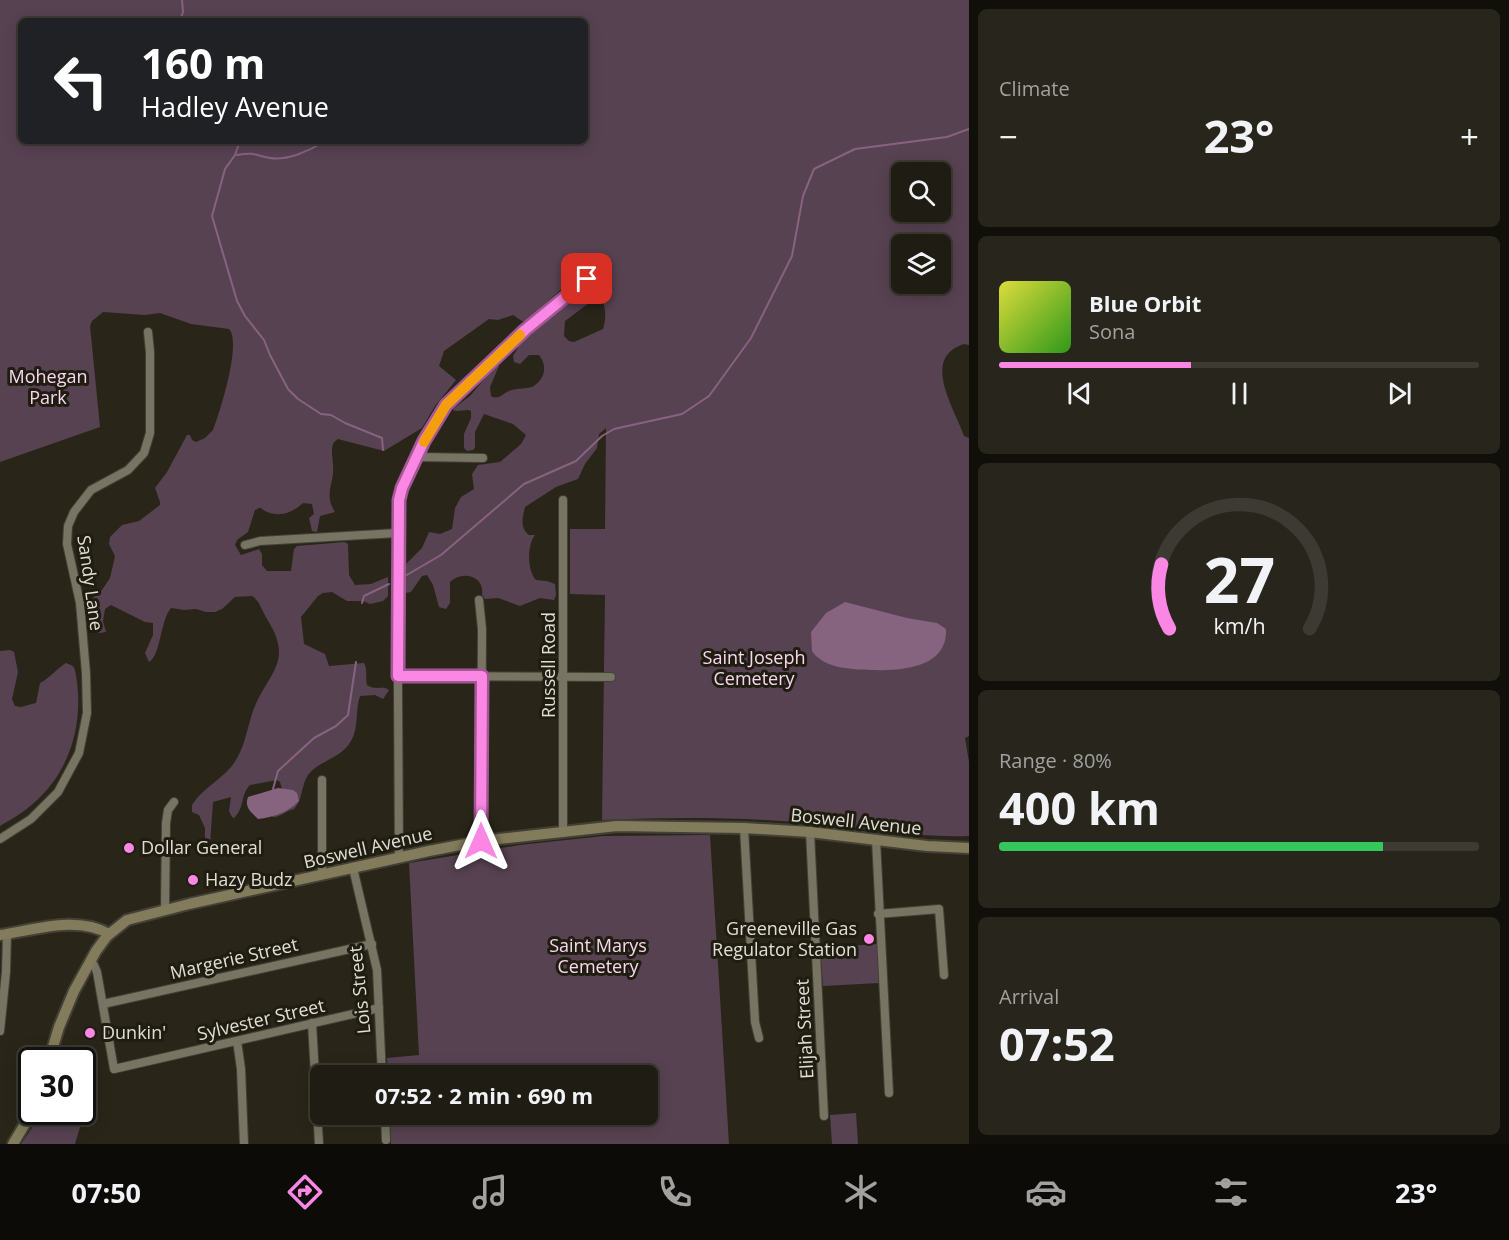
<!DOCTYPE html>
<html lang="en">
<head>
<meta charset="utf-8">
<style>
  :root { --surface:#1f1c13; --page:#27251c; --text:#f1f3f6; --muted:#a1a1a0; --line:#3c3a33; --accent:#fb87e5 }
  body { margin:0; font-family:"Open Sans",sans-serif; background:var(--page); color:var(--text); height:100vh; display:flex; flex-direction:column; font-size:22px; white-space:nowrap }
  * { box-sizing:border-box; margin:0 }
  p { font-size:20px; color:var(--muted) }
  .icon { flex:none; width:33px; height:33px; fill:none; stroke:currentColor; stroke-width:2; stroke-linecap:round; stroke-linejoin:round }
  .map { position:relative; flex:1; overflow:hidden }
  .drawer { display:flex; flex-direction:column; gap:9px; padding:9px; background:#110f0a; width:540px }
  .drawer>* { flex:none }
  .hud { position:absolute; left:18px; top:18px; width:570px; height:126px; border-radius:9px; box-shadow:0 3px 15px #0003,0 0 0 2px var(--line); background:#202124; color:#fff; overflow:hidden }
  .buttons { position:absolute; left:891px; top:162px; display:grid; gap:12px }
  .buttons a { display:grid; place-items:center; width:60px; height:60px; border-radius:9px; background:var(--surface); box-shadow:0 3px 15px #0003,0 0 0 2px var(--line); font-size:30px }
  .speed { position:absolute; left:18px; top:1047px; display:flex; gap:12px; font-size:30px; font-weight:700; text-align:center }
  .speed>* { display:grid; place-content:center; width:78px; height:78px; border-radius:50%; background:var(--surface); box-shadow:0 3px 15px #0003,0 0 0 2px var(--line); line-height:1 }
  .speed .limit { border:3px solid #111; border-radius:9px; background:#fff; color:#111 }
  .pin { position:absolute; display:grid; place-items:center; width:51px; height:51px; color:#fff; margin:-26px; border-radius:12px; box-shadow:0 3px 9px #0006 }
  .me { position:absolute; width:66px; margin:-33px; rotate:0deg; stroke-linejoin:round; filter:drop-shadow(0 0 4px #0008) }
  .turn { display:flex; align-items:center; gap:21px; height:126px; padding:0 24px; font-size:27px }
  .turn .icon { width:78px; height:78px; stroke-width:2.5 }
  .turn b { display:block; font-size:42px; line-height:51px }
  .big { font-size:45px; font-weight:700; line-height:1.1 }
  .drawer .card { flex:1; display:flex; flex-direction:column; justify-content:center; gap:9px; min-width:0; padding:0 21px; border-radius:9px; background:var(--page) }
  .drawer .dial { align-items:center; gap:0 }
  .dial svg { height:156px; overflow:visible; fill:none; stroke:var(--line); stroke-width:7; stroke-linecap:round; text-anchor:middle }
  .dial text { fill:var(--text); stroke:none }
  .song { display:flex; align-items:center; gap:18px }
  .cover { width:72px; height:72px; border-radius:9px; background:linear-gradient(135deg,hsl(60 70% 55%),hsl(110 70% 35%)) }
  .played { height:6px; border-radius:3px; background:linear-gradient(90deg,var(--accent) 40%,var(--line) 40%) }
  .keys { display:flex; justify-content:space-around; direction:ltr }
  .heat { display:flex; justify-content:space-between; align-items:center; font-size:33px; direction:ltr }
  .charge { height:9px; border-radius:4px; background:linear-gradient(90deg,#34c759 80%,var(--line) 0) }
  .trip { position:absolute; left:310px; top:1065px; width:348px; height:60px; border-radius:9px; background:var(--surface); box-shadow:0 3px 15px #0003,0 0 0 2px var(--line); font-weight:700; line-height:60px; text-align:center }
  .tabs { display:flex; height:96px; justify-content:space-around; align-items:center; background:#0c0b08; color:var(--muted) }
  .tabs .icon { width:42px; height:42px }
  .tabs .current { color:var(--accent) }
  .tabs b { font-size:27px; color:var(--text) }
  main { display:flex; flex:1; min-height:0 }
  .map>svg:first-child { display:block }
  .green { fill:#574252; fill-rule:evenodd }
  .water { fill:#86637e }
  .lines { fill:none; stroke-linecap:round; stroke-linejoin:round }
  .stream { stroke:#86637e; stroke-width:2 }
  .street-casing { stroke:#434136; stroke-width:10 }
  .secondary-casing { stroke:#434136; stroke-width:14 }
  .street { stroke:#777464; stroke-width:8 }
  .secondary { stroke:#837c5c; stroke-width:10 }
  .route-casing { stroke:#a35895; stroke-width:15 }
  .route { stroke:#fb87e5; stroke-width:10 }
  .slow { stroke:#f59e0b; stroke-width:10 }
  .poi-dot { fill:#fb87e5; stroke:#1f1d10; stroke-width:2 }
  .labels { text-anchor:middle; stroke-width:6; stroke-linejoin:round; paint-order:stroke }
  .park-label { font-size:18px; fill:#fad6f1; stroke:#1f1d10 }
  .street-label { font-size:18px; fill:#e0ded6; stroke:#1f1d10 }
  .poi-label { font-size:18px; fill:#e0ded6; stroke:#1f1d10; text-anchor:start }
</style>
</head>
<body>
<main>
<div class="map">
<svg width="969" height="1144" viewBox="0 0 969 1144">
  <rect width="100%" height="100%" fill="#292619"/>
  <g class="green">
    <path d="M0,0H969V345L964,344C920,358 955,409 964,436L969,438V736L965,738L969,762V836C915,838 862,827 809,823C740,817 671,817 602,820L605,595L570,594V529H605L606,428L599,434L597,448L585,464L578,479L556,487L525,507C523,517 519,527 529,535H535C527,545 527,571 536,580L547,581L555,584L556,595L554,600L540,598L520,606L498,598L485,599L482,595C485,576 462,570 450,582V603L446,609L439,607L433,585L427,575L422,576L411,592L406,593L405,565L422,548L429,532L440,534L452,529L455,508L461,497L474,489L472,474L478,465L500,462L521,444L526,435L513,424L484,414L475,432V448L473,450L467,451L464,448V434L471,418V411C466,408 459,413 453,410L454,408L470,396L496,365L499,366L490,387L491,396C500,401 503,392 512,390C518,388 526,389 532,387C545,380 548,366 539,355H529L520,364L514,362L513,356L520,344L575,297L587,300L589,303L565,321L564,336L569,341L574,342L603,329C608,314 604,302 598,289C603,279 604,274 598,264H595L578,274L526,321H522L513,315L498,320L489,319L444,351L439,366L456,380L435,406L422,428L384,451L338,439L334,442C330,451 333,456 333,465C335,483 323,494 335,512L320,516L317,532L312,531L309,518L314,514L312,504L303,503C292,513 280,518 265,511C258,507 263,507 255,510L248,532L237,540L235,545L241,555L259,549L262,554V565L267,571H291L294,549L297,546L345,542L348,544L349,575L355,585L371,584L388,577V596L383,601L370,604L363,601H347L332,592L323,593L318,596L301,617L304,644L325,654L329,666L364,663C368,670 365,678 367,685C375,691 383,685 389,690L383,699L375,695L360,696C355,710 359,728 351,741C342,758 318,761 308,775C301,785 303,800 294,809C285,811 280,818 272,817L282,789L280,782L277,780L250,785C240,795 245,808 234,818L232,817L229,811L231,797L213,802L210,844L205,848V828L199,815L192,812V805C202,789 219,781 231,767C245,750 246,731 253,711C267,673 295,663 267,619C262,611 260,601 252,596L235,597L222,609L215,612H206L196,609L184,610L171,608C160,621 161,655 149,662L145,653L153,635V623L145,622L111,605L105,609L103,621L106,632L99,633L94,629L91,614L94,595L102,590L110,578L115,556L109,544L110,537L122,525L139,521L160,505V502L155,488L167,472L187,435H190L192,440L196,442L205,438L213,430C220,412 242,342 229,329L191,324L160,313L145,315L103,312L92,321L90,326L100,427L0,462ZM21,21H585V141H21ZM902,172H940V212H902ZM902,244H940V284H902Z"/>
    <path d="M10,650L14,652L18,672L12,699L15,706L21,707L36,703L40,683C50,678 56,669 66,663L73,666L75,670C85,719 72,769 35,802C24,812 12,819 0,826V651Z"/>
    <path d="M710,835L729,1144H391L390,1115L648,1114V1076L388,1075L387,1058L419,1055L409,863L520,845L603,836Z"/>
    <path d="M877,944L879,983L823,986L820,948Z"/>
    <path d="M83,1105V1117L75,1144H21L43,1112H82Z"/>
    <path d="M856,1113L858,1144H832L830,1115Z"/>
  </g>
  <g class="water">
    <path d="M845,602L907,618L937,623L946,629C948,669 899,671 871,670C852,669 824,669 812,651L811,632L826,613Z"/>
    <path d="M278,788L293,790L297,793L299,801C287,813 274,817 258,819C251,812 244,807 248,797Z"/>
  </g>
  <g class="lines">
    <g class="stream">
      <path d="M180,21L183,12L182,0"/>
      <path d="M240,141L235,155L225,169L212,216L237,301L245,316L264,340L270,355L288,389L298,399L321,414L331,415L345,423L382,438L383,450"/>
      <path d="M237,155C255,152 254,155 270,158C288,161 311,150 325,141"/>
      <path d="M405,576L441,555L524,484L576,461L602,436L614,429L682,414L709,396L751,338L792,256L803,196L814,169L855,149L947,137L969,129"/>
      <path d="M362,603L364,596L389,584"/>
      <path d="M273,789L278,771L314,738L336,726L348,715L356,662"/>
    </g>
    <g class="street-casing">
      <g id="street">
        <path d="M417,457L483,458"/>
        <path d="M245,545L260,541L397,533"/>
        <path d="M479,600L482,629L481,841"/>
        <path d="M398,676L611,677"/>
        <path d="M744,828L755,1022L759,1038"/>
        <path d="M563,832V500"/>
        <path d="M810,832L824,1116"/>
        <path d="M0,839L31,819L58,792L79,753L87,713L86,673L80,603L67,544L68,526L74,512L91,490L128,470L144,453L150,433V352L148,332"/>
        <path d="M876,840L889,1093"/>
        <path d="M399,858L397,520L402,488L433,425L446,406L546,311L572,290L594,275"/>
        <path d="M353,868L377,970L382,1076"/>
        <path d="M322,875V780"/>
        <path d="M165,910L166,823L168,810L174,802"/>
        <path d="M878,914L939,909L944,975"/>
        <path d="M90,961L94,965L97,972L114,1069L379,1008"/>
        <path d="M103,1004L372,944"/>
        <path d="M312,1023L319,1144"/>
        <path d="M0,1031L6,972L7,934"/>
        <path d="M237,1041L241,1069L244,1144"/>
        <path d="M385,1114L386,1140"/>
      </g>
    </g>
    <g class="secondary-casing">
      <g id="secondary">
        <path d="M0,935C34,930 78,915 109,934"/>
        <path d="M49,1060L59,1027L74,991L96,951L107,936L127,920L189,904L429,851L481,841L617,826L744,828L810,832L927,846L969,848"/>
        <path d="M13,1144L32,1112"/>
      </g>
    </g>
    <use href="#street" class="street"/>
    <use href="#secondary" class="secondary"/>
  </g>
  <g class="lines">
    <g class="route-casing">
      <path id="route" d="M481,841L482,676H398L399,500L402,488L424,441L446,405L525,330L587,279"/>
    </g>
    <use href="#route" class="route"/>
    <path class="slow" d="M424,442L446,405L520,335"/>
  </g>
  <g class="poi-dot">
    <circle cx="129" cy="848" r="6"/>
    <circle cx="193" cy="880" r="6"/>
    <circle cx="869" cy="939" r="6"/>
    <circle cx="90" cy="1033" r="6"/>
  </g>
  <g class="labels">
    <g class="park-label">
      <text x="48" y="383">Mohegan<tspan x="48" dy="21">Park</tspan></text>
      <text x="754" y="664">Saint Joseph<tspan x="754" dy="21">Cemetery</tspan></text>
      <text x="598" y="952">Saint Marys<tspan x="598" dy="21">Cemetery</tspan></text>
    </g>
    <g class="street-label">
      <text transform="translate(90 583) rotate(82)" y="6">Sandy Lane</text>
      <text transform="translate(549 665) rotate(-90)" y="6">Russell Road</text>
      <text transform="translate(856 822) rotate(6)" y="6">Boswell Avenue</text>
      <text transform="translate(368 848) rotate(-13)" y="6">Boswell Avenue</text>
      <text transform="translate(234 959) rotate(-13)" y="6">Margerie Street</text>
      <text transform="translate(360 990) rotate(-96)" y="6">Lois Street</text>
      <text transform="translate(261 1020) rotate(-13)" y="6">Sylvester Street</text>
      <text transform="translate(805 1029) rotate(-93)" y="6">Elijah Street</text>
    </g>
    <g class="poi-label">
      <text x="141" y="854">Dollar General</text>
      <text x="205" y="886">Hazy Budz</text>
      <text x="857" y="935" text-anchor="end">Greeneville Gas<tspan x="857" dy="21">Regulator Station</tspan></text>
      <text x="102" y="1039">Dunkin'</text>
    </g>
  </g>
</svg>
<div class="buttons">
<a><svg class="icon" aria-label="search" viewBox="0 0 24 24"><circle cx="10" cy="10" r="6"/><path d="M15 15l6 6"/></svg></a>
<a><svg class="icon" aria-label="layers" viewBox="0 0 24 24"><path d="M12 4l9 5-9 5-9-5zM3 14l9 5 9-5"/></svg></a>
</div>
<div class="speed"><div class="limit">30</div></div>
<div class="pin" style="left:587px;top:279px;background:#d93025"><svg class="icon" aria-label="arrive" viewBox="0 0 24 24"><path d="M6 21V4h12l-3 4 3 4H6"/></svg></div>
<svg class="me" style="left:481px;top:841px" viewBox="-20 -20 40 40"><path d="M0-17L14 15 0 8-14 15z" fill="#fb87e5" stroke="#fff" stroke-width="4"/></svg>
<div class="trip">07:52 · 2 min · 690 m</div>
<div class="hud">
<div class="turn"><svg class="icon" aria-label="left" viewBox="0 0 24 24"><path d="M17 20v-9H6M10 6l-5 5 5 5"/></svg><div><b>160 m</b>Hadley Avenue</div></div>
</div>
</div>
<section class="drawer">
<div class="card"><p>Climate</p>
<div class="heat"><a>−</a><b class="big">23°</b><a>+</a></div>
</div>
<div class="card">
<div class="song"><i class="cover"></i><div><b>Blue Orbit</b><p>Sona</p></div></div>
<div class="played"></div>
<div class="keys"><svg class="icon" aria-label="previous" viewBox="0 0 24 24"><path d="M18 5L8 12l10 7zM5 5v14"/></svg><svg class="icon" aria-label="pause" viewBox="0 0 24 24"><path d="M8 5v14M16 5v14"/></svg><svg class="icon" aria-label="next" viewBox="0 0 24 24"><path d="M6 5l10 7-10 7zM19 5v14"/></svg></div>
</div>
<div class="card dial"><svg viewBox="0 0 100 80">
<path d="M14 69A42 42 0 1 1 86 69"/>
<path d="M14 69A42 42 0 0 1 10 36" stroke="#fb87e5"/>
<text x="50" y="56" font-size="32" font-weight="700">27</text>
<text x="50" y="72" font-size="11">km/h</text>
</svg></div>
<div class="card"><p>Range · 80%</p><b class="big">400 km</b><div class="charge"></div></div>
<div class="card"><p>Arrival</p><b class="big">07:52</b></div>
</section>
</main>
<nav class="tabs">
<b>07:50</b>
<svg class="icon current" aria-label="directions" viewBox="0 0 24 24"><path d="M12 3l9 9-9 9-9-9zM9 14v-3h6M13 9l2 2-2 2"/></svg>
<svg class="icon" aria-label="music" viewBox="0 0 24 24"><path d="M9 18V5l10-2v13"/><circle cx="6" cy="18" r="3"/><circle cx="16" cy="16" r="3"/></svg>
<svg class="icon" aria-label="phone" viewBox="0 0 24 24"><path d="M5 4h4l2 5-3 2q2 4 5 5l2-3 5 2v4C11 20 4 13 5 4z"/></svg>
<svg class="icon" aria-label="climate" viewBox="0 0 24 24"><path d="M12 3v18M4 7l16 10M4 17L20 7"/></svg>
<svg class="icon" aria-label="car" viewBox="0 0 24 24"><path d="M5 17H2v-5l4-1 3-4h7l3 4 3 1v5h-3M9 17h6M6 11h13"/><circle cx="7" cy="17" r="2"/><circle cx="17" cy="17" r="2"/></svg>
<svg class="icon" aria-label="filters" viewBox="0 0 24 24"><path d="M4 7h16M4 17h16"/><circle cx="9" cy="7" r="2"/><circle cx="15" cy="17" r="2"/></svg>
<b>23°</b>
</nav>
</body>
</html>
